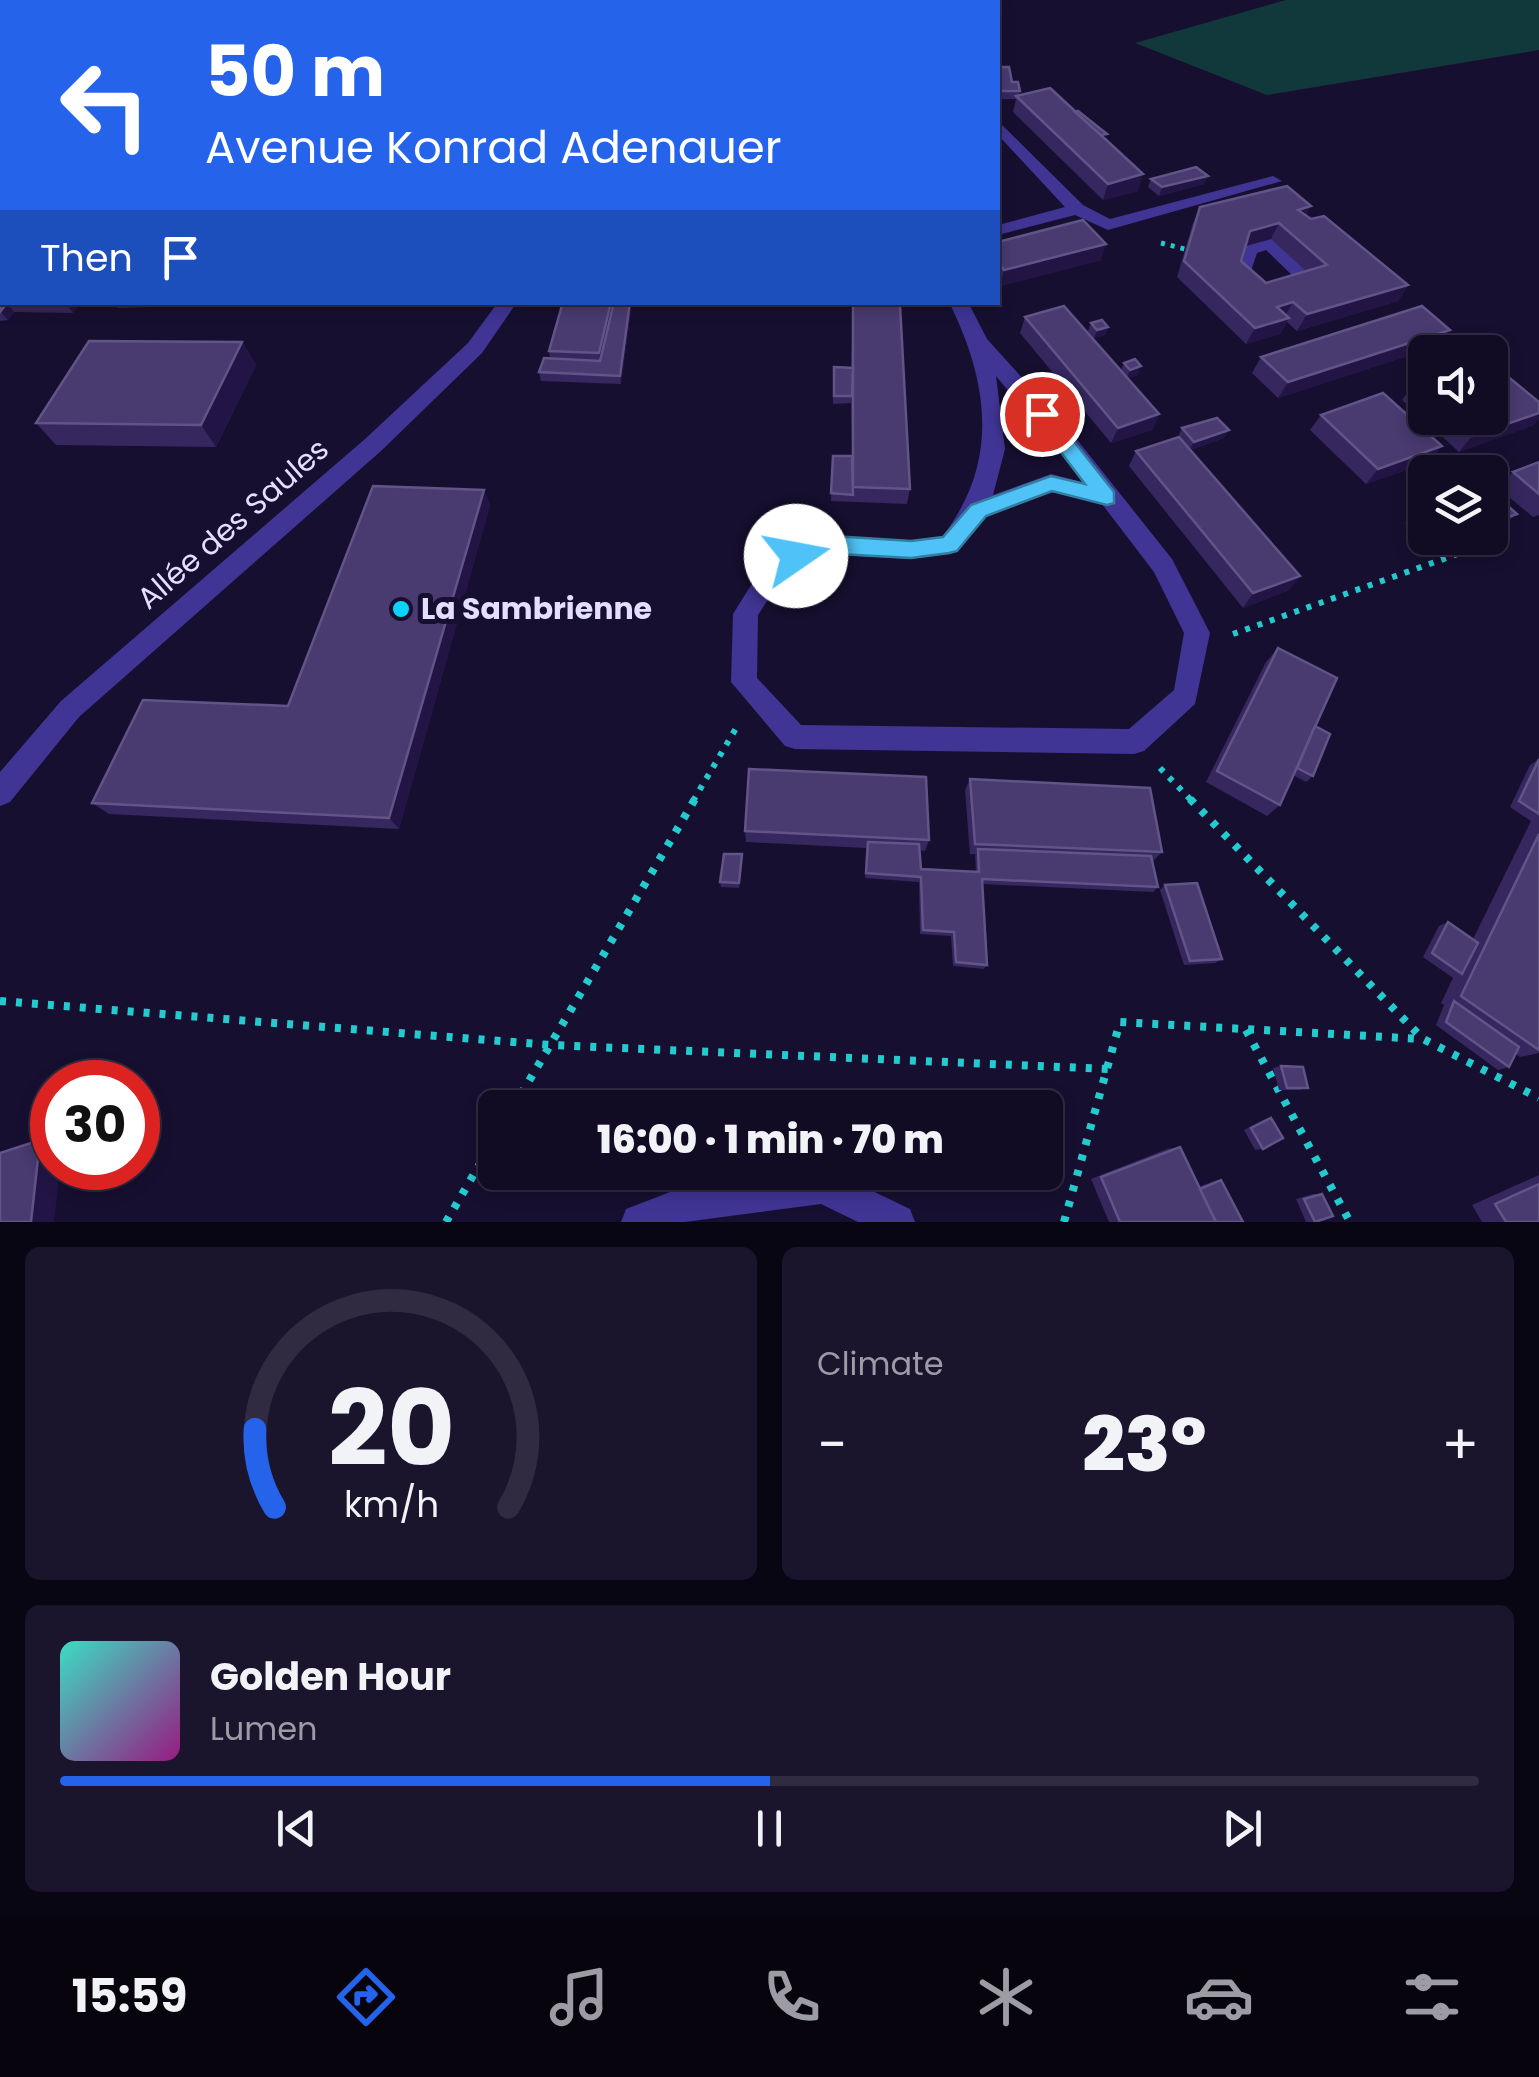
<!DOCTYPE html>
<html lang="en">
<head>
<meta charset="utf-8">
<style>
  :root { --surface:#110b24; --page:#1a142c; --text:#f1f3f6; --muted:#9c9ba6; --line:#302b41; --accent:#2563eb }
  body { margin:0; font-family:Poppins,sans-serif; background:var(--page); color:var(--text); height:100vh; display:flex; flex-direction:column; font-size:38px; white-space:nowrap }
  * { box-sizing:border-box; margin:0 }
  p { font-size:32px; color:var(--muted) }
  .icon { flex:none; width:55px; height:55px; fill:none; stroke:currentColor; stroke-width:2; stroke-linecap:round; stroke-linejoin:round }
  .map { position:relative; height:1222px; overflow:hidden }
  .panel { display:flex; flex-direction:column; gap:25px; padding:25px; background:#090614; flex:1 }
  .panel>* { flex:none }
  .hud { position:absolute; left:0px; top:0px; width:1000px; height:305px; box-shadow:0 5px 15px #0003,0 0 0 2px var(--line); background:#2563eb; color:#fff; overflow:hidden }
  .controls { position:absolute; left:1408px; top:335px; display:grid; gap:20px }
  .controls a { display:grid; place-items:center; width:100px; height:100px; border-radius:15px; background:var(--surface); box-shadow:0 5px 15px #0003,0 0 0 2px var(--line); font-size:50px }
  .speed { position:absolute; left:30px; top:1060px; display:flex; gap:20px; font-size:50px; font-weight:700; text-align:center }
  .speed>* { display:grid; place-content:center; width:130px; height:130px; border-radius:50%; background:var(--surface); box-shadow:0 5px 15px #0003,0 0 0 2px var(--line); line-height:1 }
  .speed .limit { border:15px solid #d22; background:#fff; color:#111 }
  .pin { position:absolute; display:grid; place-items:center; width:85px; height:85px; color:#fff; margin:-42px; border:5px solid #fff; border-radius:50%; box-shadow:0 2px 10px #0007 }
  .me { position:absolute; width:110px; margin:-55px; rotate:78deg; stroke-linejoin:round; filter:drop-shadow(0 0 8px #0008) }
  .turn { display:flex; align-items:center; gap:35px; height:210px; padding:0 40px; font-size:45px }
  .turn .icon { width:130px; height:130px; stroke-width:2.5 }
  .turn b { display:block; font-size:70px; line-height:85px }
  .then { display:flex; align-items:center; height:95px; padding:0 40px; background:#0003; gap:20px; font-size:38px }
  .big { font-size:75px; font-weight:800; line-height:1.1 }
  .panel .tile { flex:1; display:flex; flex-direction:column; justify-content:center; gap:15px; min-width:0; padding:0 35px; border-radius:15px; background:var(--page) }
  .panel .dial { align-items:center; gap:0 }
  .dial svg { height:260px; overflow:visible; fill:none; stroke:var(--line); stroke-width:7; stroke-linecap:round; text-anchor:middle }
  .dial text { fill:var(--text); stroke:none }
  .song { display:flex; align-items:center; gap:30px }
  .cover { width:120px; height:120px; border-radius:15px; background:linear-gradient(135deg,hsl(170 70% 55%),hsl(310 70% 35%)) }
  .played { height:10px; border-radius:5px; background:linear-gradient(90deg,var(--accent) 50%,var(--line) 50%) }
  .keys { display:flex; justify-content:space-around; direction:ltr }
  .heat { display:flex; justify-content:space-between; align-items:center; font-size:55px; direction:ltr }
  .panel .tiles { flex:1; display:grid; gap:25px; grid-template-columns:1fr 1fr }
  .tile:last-child { grid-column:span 2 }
  .trip { position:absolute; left:478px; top:1090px; width:585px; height:100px; border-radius:15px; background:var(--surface); box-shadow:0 5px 15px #0003,0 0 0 2px var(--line); font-weight:800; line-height:100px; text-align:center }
  .tabs { display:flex; height:160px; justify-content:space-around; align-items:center; background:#07040e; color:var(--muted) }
  .tabs .icon { width:70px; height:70px }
  .tabs .active { color:var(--accent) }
  .tabs b { font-size:45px; color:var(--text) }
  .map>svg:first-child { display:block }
  .green { fill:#11393b }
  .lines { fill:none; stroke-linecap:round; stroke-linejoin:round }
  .path-far3 { stroke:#23cbce; stroke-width:4; stroke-dasharray:4 5; stroke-linecap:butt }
  .path-far2 { stroke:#23cbce; stroke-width:5; stroke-dasharray:4 6; stroke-linecap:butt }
  .path-far1 { stroke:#23cbce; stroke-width:6; stroke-dasharray:5 8; stroke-linecap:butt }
  .path { stroke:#23cbce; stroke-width:8; stroke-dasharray:6 10; stroke-linecap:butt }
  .street { fill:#403594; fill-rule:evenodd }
  .wall { fill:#36275f; fill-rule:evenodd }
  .shaded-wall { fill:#221545 }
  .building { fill:#493a70; stroke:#615487; stroke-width:2.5; fill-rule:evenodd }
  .route { fill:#4fc3f7; stroke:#337fa1; stroke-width:2.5 }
  .poi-dot { fill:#0ad3ff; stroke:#170f30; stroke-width:4 }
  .labels { text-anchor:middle; stroke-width:10; stroke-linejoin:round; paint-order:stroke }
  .street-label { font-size:30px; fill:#e4deff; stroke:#170f30 }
  .poi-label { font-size:30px; font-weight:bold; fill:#e4deff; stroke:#170f30; text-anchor:start }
</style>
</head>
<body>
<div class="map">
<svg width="1539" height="1222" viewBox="0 0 1539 1222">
  <rect width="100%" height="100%" fill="#170f30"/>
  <path class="green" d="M1286,0H1539V50L1267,95L1135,43Z"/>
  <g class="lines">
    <path class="path-far3" d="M283,0H472"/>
    <path class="path-far2" d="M1161,243L1193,251"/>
    <g class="path-far1">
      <path d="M1233,634L1508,536"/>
      <path d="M1160,768L1192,801"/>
      <path d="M693,801L738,725"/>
    </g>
    <g class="path">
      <path d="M1190,799L1423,1039L1539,1098"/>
      <path d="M0,1001L550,1045L1108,1069"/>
      <path d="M1246,1030L1350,1222"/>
      <path d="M513,1108L695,799"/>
      <path d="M446,1222L495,1138"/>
      <path d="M1064,1222L1120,1022L1422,1039"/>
    </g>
    <g class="street">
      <rect x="910" y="0" width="14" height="2"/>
      <path d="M2,114V124L0,125V115Z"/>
      <path d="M998,121L1083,205L1110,219L1273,176L1282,181L1108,230L1075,215L998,235V225L1065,207L998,135Z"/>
      <path d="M1269,237L1314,275V283L1260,300L1233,279L1231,275L1242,246ZM1266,250L1294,277L1263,286L1250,274L1257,253Z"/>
      <rect x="0" y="250" width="2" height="12"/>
      <path d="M498,302H517L482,353L381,451L79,717L10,802L0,806V772L61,701L365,439L468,343Z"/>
      <path d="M949,302H968L987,339L1071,432L1172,559L1210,633L1195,704L1144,751L1134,754L795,749L785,746L731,682L733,614L766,561L817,535L911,541L942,537C1000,462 989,383 949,302ZM996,376L1085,483L1051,474L993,495L1005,449ZM1052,492L1102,504L1154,572L1184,633L1174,690L1129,729L801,725L757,678L758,615L784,575L820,554L911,559L949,554L957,552L981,518Z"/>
      <path d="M784,1172H833L910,1209L915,1222H858L821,1204L685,1222H621L626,1209L696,1182Z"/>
    </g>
  </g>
  <g class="wall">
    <path d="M998,67L1020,91L1019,95L1106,140L1138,191L1103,200L1013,112L1016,99H998Z"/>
    <path d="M1151,179L1204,184L1159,196L1148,187Z"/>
    <rect x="0" y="188" width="2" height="39"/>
    <path d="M1200,207L1306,216L1408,285L1398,301L1297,331L1287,322L1280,334L1246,344L1177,277L1193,223ZM1271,239L1306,271L1266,283L1241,261L1246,246Z"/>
    <path d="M998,242L1101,260L1000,286L998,283Z"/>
    <path d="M0,265L2,302H165L154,303L152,307L118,308L115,304L78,305L73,313L14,312L8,320L0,321Z"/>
    <path d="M778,302H818V306L778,305Z"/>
    <path d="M853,303L910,489L907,504L831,501L833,456H852L851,403L833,404V375L851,368Z"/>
    <path d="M631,309L621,384L541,381L539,372L550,358L549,351Z"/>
    <path d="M1025,317L1121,370L1124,363L1138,375L1127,378L1159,414L1152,430L1111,443L1020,333Z"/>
    <path d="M1091,323L1108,327L1105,335L1094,338L1088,331Z"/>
    <path d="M242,342L256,365L216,447L56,445L36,423Z"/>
    <path d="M1438,346L1278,398L1252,373L1261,357Z"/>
    <path d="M1425,380V418H1490L1534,425L1459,452L1402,400L1414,384Z"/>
    <path d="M1321,415L1429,462L1366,484L1310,430Z"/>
    <path d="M1182,428L1229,430L1224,438L1190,450L1300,576L1289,590L1243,608L1129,466L1136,451L1178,438Z"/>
    <path d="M1539,462V515L1533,517L1498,488L1513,472Z"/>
    <path d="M484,490L490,505L399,829L109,814L92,803L288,706Z"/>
    <path d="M1425,506V538H1479L1436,554L1405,523L1418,508Z"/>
    <path d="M1278,648L1315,726L1313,776L1306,782L1293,775L1280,805L1267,816L1206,782L1266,662Z"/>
    <path d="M1539,759V1053L1520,1057L1516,1054L1509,1067L1498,1070L1436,1025L1444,1005L1441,1003L1453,978L1423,957L1439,926L1448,922L1473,939L1531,821L1510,807L1530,765Z"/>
    <path d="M970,779L1162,852L1153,861L1158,887L1153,892L983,884L987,965L984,969L953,966L951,936L920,934L919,882L865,878L866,848L746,842L745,831L929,840L925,851L919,850L921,869L976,872L975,854H970L965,790Z"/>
    <path d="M742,860L739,888L721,887L720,882Z"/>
    <path d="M1165,885L1222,959L1215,963L1184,965L1160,890Z"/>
    <path d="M1281,1066L1308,1088L1300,1090H1279L1273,1068Z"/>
    <path d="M1271,1118L1263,1149L1255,1150L1244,1130L1263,1120Z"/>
    <path d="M1180,1147L1199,1187L1214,1181L1221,1180L1243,1222H1109L1091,1179L1167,1149Z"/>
    <path d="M1539,1175V1222H1482L1472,1205Z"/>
    <path d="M1313,1194H1322L1319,1222H1306L1296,1199Z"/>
  </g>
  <g class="shaded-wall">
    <path d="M241,0H260V1L240,2Z"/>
    <path d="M1143,174L1138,191L1103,200L1108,184Z"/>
    <path d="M1208,176L1204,184L1159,196L1162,187Z"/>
    <path d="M1311,206L1303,222L1298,210Z"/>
    <path d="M1279,223L1271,239L1242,247L1250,231Z"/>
    <path d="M1106,244L1101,260L1000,286L1004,270Z"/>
    <path d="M2,268V296L0,308V272Z"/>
    <path d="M1408,285L1398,301L1297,331L1307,314Z"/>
    <path d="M65,302H76L78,305L73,313Z"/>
    <path d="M611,302H615L602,369L599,353Z"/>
    <path d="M630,302L631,309L621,384L620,376Z"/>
    <path d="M1293,302L1284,318L1277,307Z"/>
    <path d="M7,303L14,312L8,320L1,312Z"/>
    <path d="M1289,318L1280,334L1246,344L1255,328Z"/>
    <path d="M1108,327L1105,335L1094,338L1097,330Z"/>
    <path d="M1450,330L1438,346L1278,398L1288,382Z"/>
    <path d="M242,342L256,365L216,447L201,425Z"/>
    <path d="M1141,366L1138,375L1126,379L1130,370Z"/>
    <path d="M1539,413V419L1534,425L1459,452L1472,436Z"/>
    <path d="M1159,414L1152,430L1111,443L1118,428Z"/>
    <path d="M1229,430L1224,438L1189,450L1194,442Z"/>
    <path d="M1442,446L1429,462L1366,484L1378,469Z"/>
    <path d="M484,490L490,505L399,829L389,818Z"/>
    <path d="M1517,514L1501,529L1490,533V524Z"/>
    <path d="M1455,538H1479L1436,554L1451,539Z"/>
    <path d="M1300,576L1289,590L1243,608L1253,593Z"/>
    <path d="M40,1140L52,1142V1168H60L54,1222H31Z"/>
  </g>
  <g class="building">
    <path d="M210,0H241L240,2H209Z"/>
    <path d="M646,0H681L680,2H646Z"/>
    <rect x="842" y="0" width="35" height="2"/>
    <path d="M950,0H984V2H951Z"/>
    <rect x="984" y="0" width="13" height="2"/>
    <path d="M998,4L1000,33H998Z"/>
    <path d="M998,67H1009L1012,82H1018L1020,91H998Z"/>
    <path d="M1050,88L1143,174L1108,184L1016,96Z"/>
    <path d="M1078,111L1107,134L1101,135L1075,112Z"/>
    <path d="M1196,167L1208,176L1162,187L1151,179Z"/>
    <path d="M1287,186L1311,206L1298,210L1311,219L1324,216L1408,285L1307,314L1293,302L1277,307L1289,318L1255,328L1184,261L1200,207ZM1279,223L1327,265L1266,283L1241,261L1250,231Z"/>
    <rect x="0" y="188" width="2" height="23"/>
    <path d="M1083,220L1106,244L1004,270L998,262V242Z"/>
    <path d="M2,286L1,296L2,302L7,303L0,312V290Z"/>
    <path d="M563,302H611L599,353L549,351Z"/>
    <path d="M614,302H630L620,376L539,372L544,358L600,361Z"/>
    <path d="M853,303L900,305L910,489L853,487Z"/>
    <path d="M1064,306L1159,414L1118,428L1025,317Z"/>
    <path d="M1422,306L1450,330L1288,382L1261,357Z"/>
    <path d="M1102,320L1108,327L1097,330L1091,323Z"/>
    <path d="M89,341L242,342L201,425L36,423Z"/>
    <path d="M1135,359L1141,366L1130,370L1124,363Z"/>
    <path d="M1490,362L1539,402V413L1472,436L1452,418H1490Z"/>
    <path d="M834,367L853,368L852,396H834Z"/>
    <path d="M1425,380V394L1414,384Z"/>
    <path d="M1383,393L1442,446L1378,469L1321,415Z"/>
    <path d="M1217,418L1229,430L1194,442L1182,428Z"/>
    <path d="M1179,437L1300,576L1253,593L1136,451Z"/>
    <path d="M833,456H852L853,495L831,493Z"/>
    <path d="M1539,462V494L1513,472Z"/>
    <path d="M373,486L484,490L389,818L92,803L143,700L288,706Z"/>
    <path d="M1490,490L1517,514L1490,524Z"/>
    <path d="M1278,648L1337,678L1280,805L1217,771Z"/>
    <path d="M1315,726L1330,734L1313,776L1297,768Z"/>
    <path d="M1539,759V814L1519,801Z"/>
    <path d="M749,769L926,777L929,840L745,831Z"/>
    <path d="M970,779L1150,788L1162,852L975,844Z"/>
    <path d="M1539,834V1050L1461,996Z"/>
    <path d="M868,842L919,844L921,869L979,872L978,849L1151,856L1158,887L982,879L987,965L956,962L954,932L923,930L921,877L866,873Z"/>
    <path d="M724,854H742L739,883L720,882Z"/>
    <path d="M1197,883L1222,959L1190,961L1165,885Z"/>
    <path d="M1448,922L1478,943L1462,974L1432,953Z"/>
    <path d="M1454,1001L1519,1047L1509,1067L1446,1022Z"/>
    <path d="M1281,1066L1303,1067L1308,1088H1287Z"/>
    <path d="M1271,1118L1283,1138L1263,1149L1251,1128Z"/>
    <path d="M40,1140L31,1222H0V1153Z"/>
    <path d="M1180,1147L1216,1222H1120L1101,1177Z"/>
    <path d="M1221,1180L1243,1222H1216L1200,1189Z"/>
    <path d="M1539,1184V1222H1506L1495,1204Z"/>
    <path d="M1322,1194L1333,1216L1315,1222L1304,1199Z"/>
  </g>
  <path class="route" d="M1042,408L1049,410L1114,492V503L1107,505L1052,491L986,516L957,551L949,553L911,558L820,553L796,565L788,562V550L817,535L911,541L943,537L971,505L1051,476L1085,484L1032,414Z"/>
  <circle class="poi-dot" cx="401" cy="609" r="10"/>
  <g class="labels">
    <g class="street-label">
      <text transform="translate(233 524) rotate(-41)" y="10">Allée des Saules</text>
    </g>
    <g class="poi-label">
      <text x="421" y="619">La Sambrienne</text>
    </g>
  </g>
</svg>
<div class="controls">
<a><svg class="icon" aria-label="sound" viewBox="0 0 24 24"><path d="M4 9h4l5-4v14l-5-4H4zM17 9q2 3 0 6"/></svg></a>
<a><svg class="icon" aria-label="layers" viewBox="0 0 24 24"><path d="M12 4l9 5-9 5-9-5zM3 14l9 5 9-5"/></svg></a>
</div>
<div class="speed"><div class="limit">30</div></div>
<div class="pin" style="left:1042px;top:414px;background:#d93025"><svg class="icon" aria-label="arrive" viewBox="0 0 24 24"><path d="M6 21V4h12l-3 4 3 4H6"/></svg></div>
<svg class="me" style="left:796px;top:556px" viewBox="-20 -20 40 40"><circle r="19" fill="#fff"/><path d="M0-13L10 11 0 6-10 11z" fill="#4fc3f7"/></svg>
<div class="trip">16:00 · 1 min · 70 m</div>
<div class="hud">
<div class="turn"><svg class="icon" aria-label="left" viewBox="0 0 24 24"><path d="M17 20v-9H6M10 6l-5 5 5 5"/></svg><div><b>50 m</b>Avenue Konrad Adenauer</div></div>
<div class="then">Then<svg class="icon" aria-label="arrive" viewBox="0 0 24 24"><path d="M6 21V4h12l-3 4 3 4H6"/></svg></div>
</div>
</div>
<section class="panel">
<div class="tiles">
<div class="tile dial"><svg viewBox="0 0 100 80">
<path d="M14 69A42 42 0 1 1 86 69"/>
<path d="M14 69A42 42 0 0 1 8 45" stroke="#2563eb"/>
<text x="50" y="56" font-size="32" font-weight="700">20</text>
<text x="50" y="72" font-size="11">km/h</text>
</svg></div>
<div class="tile"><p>Climate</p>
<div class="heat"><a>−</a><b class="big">23°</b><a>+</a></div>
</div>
<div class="tile">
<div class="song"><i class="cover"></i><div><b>Golden Hour</b><p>Lumen</p></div></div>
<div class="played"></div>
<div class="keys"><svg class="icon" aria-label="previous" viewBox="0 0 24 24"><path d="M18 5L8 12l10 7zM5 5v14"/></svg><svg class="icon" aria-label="pause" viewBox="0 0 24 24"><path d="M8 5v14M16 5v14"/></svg><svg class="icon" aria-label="next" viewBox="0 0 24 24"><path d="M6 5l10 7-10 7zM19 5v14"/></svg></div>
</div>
</div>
</section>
<nav class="tabs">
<b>15:59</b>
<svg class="icon active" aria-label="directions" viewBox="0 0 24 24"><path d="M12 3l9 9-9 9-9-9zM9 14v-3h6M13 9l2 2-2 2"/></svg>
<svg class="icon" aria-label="music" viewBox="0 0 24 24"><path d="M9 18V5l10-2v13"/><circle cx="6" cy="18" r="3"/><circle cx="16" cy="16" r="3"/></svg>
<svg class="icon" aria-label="phone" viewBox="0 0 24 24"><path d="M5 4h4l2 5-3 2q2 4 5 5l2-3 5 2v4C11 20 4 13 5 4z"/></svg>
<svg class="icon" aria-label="climate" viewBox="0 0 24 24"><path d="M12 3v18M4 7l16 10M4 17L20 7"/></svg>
<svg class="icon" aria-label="car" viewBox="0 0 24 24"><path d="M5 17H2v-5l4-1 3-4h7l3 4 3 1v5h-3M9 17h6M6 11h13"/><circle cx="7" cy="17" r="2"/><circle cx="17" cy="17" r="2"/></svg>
<svg class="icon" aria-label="filters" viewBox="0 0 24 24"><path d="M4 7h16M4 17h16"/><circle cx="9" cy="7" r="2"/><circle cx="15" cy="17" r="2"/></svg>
</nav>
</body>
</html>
